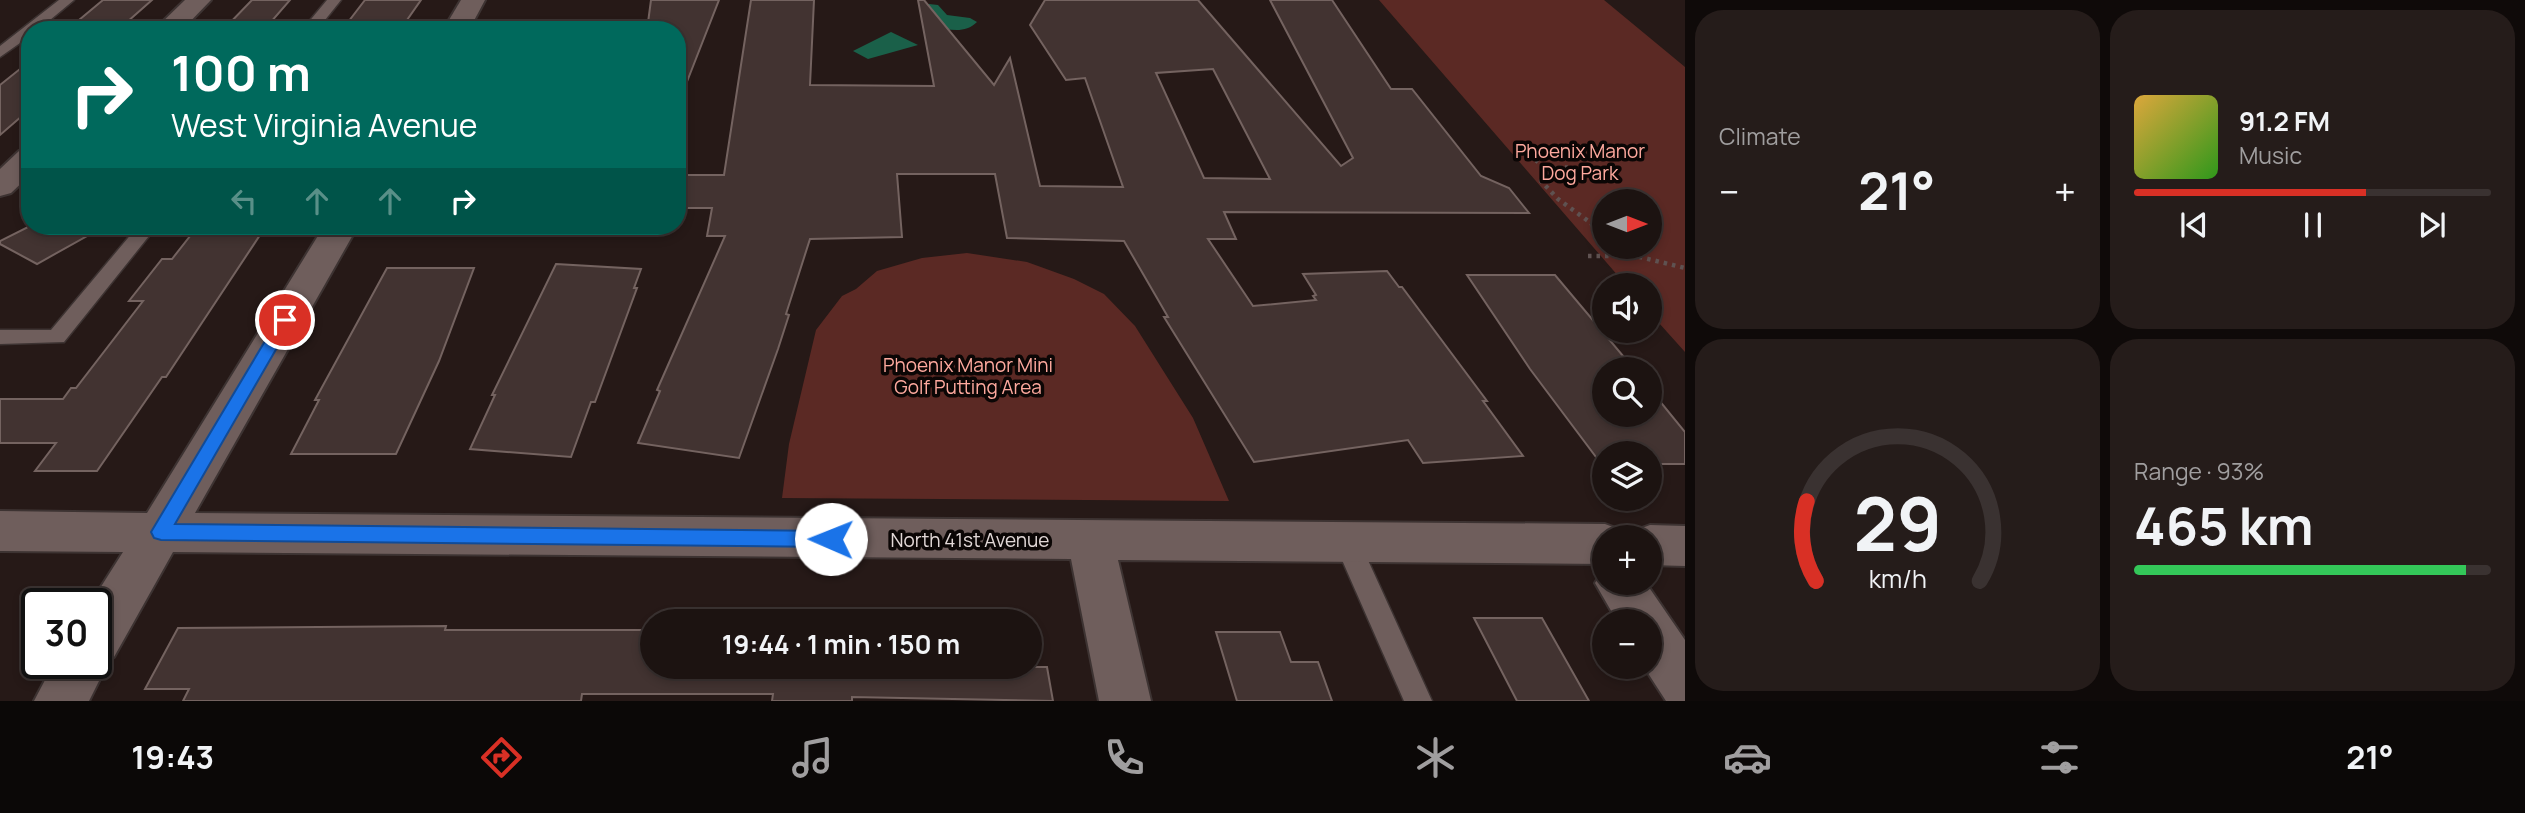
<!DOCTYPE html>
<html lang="en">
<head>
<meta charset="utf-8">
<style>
  :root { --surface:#1c1311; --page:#251c1a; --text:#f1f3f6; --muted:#a09e9f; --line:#3a3231; --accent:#d93025 }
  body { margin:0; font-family:Manrope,sans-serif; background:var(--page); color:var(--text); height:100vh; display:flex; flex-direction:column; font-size:26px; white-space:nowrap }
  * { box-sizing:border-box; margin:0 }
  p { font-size:23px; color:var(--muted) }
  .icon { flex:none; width:38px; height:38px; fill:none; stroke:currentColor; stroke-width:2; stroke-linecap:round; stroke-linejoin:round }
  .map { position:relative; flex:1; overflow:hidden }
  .drawer { display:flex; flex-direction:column; gap:10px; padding:10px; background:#0f0a09; width:840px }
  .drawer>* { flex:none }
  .banner { position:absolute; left:21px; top:21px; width:665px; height:214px; border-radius:28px; box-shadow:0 4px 10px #0003,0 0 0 2px var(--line); background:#00695c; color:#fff; overflow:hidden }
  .needle { width:46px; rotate:90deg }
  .buttons { position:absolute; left:1592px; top:189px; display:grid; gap:14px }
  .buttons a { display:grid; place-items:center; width:70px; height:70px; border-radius:50%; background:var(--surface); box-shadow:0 4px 10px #0003,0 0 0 2px var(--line); font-size:35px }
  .speed { position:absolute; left:21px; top:588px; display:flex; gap:14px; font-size:35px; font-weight:700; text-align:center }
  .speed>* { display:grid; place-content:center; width:91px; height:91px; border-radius:50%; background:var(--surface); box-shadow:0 4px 10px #0003,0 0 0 2px var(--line); line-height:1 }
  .speed .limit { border:4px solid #111; border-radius:10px; background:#fff; color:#111 }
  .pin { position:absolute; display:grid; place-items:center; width:60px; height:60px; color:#fff; margin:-30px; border:4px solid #fff; border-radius:50%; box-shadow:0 2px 7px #0007 }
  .me { position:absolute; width:77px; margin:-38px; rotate:271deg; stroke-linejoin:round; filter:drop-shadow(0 0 5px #0008) }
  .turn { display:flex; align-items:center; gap:24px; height:147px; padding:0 35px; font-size:32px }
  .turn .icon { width:91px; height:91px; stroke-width:2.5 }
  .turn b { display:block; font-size:49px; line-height:60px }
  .lanes { display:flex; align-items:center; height:66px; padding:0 35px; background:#0003; justify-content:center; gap:35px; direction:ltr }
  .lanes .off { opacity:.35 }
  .big { font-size:52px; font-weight:700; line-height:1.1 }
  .drawer .card { flex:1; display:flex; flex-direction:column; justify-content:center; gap:10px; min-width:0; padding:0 24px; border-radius:28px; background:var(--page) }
  .drawer .dial { align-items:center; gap:0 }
  .dial svg { height:182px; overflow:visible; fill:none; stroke:var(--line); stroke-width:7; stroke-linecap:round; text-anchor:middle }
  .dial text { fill:var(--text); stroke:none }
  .song { display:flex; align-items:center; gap:21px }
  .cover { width:84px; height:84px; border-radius:10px; background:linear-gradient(135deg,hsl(40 70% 55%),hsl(110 70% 35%)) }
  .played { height:7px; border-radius:4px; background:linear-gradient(90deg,var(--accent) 65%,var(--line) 65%) }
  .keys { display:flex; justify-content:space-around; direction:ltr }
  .heat { display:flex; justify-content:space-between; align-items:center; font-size:38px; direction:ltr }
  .charge { height:10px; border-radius:5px; background:linear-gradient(90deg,#34c759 93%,var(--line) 0) }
  .drawer .tiles { flex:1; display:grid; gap:10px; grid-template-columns:repeat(2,1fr) }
  .trip { position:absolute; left:640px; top:609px; width:402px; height:70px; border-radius:35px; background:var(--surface); box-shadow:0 4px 10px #0003,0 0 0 2px var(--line); font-weight:700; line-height:70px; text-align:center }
  .tab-bar { display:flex; height:112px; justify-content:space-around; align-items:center; background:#0b0807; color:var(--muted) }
  .tab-bar .icon { width:49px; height:49px }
  .tab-bar .current { color:var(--accent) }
  .tab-bar b { font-size:32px; color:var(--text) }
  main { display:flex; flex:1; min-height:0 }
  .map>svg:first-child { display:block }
  .green { fill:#5b2924; fill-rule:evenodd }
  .water { fill:#1a6049 }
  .building { fill:#423331; stroke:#746360; stroke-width:2; fill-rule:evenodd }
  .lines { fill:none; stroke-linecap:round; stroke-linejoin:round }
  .service-casing { stroke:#3d3332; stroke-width:3 }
  .minor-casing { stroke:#3d3332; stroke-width:4 }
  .path-far1 { stroke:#5f5251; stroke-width:3.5; stroke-dasharray:2.5 3.5; stroke-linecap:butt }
  .path { stroke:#5f5251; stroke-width:4.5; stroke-dasharray:3.5 5; stroke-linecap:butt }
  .service { fill:#6f5e5c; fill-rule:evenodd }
  .minor { fill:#6f5e5c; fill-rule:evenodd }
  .route { fill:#1a73e8; stroke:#114b97; stroke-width:2 }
  .labels { text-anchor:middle; stroke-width:7; stroke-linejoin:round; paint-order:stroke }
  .park-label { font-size:19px; fill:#fea99e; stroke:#0b0605 }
  .street-label { font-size:19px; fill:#e2d8d7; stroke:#0b0605 }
</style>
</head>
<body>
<main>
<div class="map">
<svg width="1685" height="701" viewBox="0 0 1685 701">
  <rect width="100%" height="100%" fill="#261917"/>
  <g class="green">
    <path d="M1379,0H1604L1685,67V352L1650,313V285H1626ZM1605,201H1650V247H1605Z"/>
    <path d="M967,253L1027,262L1074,279L1104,294L1135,326L1193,418L1229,501L782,498L789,444L816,330L842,296L856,289L877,271L922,258Z"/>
  </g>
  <g class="water">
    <path d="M929,4L938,5L947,15L970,18L977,22C965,34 949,30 934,26L924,8Z"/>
    <path d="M891,32L918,45L868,59L853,51Z"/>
  </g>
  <g class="building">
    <path d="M103,0H152L118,30H67Z"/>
    <path d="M252,0H290L264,30H223Z"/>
    <path d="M365,0H421L400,30H342Z"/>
    <path d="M651,0H719L679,102L677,30H647Z"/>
    <path d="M751,0H814L810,85L934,86L918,0H924L994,85L1010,58L1040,186L1123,187L1085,78L1066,80L1030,25L1045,0H1198L1341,166L1353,158L1270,0H1332L1391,89H1412L1481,176L1509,188L1529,213L1224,212L1236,239H1208L1253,306L1316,300L1313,296L1316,295L1303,274L1387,271L1399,287H1402L1487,401H1483L1523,456L1423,463L1408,440L1254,462L1164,317H1168L1124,241L1007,238L995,174H897L902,237L810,239L786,314L789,315L778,349L739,458L638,443L660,391L657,390L725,236H707L712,208H677V175H724ZM1213,69L1270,179L1204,178L1156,73Z"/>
    <path d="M30,61V109L0,135V85Z"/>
    <path d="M30,226H105L37,264L0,244V241Z"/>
    <path d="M198,226H266L166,377H162L97,471H35L56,443H0V399H63L71,388H76L143,301H129L162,259H172Z"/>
    <path d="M556,264L641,269L634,288H637L595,402H591L571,457L470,449L495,395H492Z"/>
    <path d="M387,268H474L439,361L396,454H291L319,400H315Z"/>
    <path d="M1467,275H1555L1634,369H1605V415H1650V389L1685,432V464H1650V453H1605V465H1602L1530,369Z"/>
    <path d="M1474,618H1542L1589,701H1517Z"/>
    <path d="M446,626L445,630H653V667H1047L1053,701L852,697V701H772L773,694H582L581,701H183L189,689H145L178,628Z"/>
    <path d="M1216,632H1280L1291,662H1318L1332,701H1237Z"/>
  </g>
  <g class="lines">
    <g class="service-casing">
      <g id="service">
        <path d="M59,0H74L38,30H30V36L0,57V46Z"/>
        <path d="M327,0H341L317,30H302Z"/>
        <path d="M138,226H157L64,342L0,344V330H51Z"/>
        <path d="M1348,533L1357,536L1432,701H1404L1335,544L1339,536Z"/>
      </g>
    </g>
    <g class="minor-casing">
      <g id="minor">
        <path d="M185,0H211L182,30H154Z"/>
        <path d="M461,0H485L469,30H443Z"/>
        <path d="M30,149V175L11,193L0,196V169L19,151Z"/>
        <path d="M324,226H358L195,513L1605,524L1621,530L1625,537H1605V564L1118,560L1151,701H1099L1071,559L173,552L114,657L107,659L108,663L89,701H34L54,663H96V604H90L123,552L0,551V511L147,513Z"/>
        <path d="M1650,525L1685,526V566L1650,565V537H1631L1634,531Z"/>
        <path d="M1605,567V583H1646L1685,640V701H1666L1644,667H1650V621H1617L1595,583Z"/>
      </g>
    </g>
    <g class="path-far1">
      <path d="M1517,146C1529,158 1544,164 1553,178"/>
      <path d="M1547,168L1567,167L1590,173"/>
    </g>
    <g class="path">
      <path d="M1552,177L1555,181H1541L1558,199L1591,223L1612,257"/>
      <path d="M1588,256H1636L1685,268"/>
    </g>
    <use href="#service" class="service"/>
    <use href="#minor" class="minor"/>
  </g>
  <path class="route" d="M285,315L293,320L175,524L831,531L838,533L840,539L838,545L831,547L161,540L154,538L151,532L154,527L280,316Z"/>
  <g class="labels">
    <g class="park-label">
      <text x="1580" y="158">Phoenix Manor<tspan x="1580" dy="22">Dog Park</tspan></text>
      <text x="968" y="372">Phoenix Manor Mini<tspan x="968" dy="22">Golf Putting Area</tspan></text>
    </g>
    <g class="street-label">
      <text x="970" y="547">North 41st Avenue</text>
    </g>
  </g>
</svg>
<div class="buttons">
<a><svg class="needle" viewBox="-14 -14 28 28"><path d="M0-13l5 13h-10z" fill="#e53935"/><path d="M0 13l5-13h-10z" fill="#a09e9f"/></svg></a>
<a><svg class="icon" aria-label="sound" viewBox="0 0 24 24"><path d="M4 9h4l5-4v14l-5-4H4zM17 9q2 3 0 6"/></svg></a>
<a><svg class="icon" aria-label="search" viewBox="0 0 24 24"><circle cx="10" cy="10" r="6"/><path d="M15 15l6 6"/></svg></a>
<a><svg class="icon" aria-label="layers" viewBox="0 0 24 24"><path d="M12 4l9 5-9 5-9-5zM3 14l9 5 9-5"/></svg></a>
<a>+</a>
<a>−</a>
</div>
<div class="speed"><div class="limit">30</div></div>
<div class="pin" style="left:285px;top:320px;background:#d93025"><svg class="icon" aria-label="arrive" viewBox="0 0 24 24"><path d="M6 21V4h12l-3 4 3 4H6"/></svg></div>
<svg class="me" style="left:831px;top:539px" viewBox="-20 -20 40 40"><circle r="19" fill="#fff"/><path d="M0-13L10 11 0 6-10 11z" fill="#1a73e8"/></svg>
<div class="trip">19:44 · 1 min · 150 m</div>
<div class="banner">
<div class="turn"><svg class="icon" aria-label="right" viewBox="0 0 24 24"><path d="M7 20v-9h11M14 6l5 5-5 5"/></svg><div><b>100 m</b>West Virginia Avenue</div></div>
<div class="lanes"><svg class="icon off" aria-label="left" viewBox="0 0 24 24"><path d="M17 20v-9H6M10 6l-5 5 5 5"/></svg><svg class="icon off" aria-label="ahead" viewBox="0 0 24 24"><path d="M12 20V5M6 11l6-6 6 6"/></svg><svg class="icon off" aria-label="ahead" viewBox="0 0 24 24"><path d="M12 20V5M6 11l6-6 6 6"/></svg><svg class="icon" aria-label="right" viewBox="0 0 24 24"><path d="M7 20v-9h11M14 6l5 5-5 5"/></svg></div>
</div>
</div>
<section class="drawer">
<div class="tiles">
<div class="card"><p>Climate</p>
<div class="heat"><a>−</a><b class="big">21°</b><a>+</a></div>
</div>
<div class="card">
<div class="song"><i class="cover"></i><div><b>91.2 FM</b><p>Music</p></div></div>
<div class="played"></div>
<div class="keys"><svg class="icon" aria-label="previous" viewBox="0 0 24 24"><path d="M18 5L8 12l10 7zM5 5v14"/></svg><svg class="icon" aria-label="pause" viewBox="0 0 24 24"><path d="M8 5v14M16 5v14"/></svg><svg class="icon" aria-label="next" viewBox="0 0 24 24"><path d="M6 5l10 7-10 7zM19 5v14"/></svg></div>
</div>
<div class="card dial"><svg viewBox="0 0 100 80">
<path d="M14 69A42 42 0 1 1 86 69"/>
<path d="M14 69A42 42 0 0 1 10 34" stroke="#d93025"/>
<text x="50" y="56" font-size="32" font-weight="700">29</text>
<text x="50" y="72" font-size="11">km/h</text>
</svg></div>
<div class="card"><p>Range · 93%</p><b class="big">465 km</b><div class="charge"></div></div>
</div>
</section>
</main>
<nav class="tab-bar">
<b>19:43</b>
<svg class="icon current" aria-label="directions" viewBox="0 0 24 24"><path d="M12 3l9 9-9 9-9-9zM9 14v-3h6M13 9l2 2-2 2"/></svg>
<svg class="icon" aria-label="music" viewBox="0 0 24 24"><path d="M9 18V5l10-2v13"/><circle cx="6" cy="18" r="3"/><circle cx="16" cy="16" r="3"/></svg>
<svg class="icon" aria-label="phone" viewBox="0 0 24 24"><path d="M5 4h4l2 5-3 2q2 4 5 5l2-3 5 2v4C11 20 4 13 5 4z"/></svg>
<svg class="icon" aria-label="climate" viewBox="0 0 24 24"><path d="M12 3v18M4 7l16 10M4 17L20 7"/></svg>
<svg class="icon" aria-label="car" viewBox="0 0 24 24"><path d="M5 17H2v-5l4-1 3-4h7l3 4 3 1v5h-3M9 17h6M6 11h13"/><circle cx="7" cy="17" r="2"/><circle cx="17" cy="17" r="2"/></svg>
<svg class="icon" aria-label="filters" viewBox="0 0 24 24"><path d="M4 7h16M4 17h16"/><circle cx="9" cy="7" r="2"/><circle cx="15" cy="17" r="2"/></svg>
<b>21°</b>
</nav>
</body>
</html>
